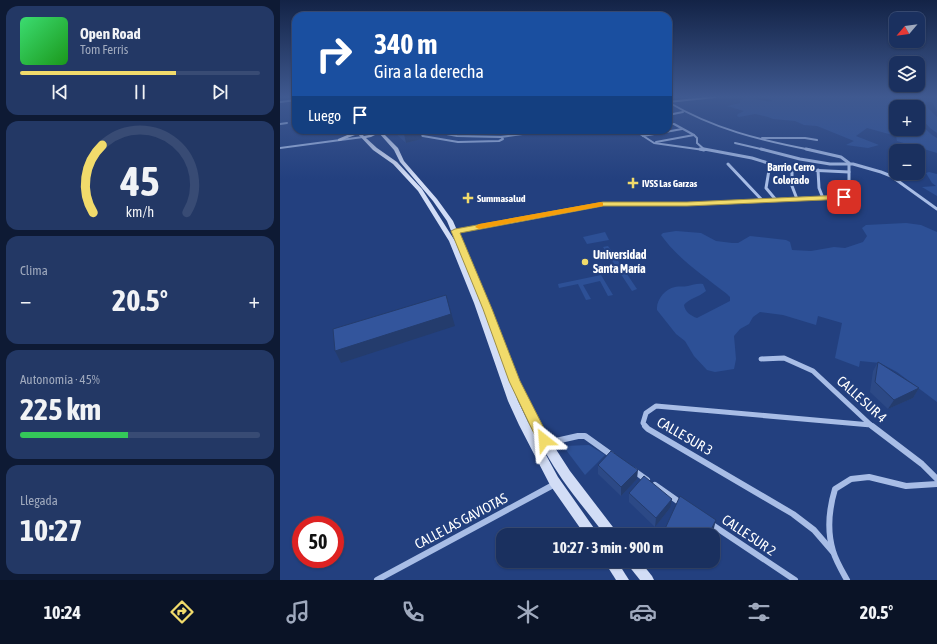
<!DOCTYPE html>
<html lang="es">
<head>
<meta charset="utf-8">
<style>
  :root { --surface:#1a305f; --page:#233865; --text:#f1f3f6; --muted:#9fa9bd; --line:#384b74; --accent:#f1db6b }
  body { margin:0; font-family:"Asap Condensed",sans-serif; background:var(--page); color:var(--text); height:100vh; display:flex; flex-direction:column; font-size:15px; white-space:nowrap }
  * { box-sizing:border-box; margin:0 }
  p { font-size:13px; color:var(--muted) }
  .icon { flex:none; width:22px; height:22px; fill:none; stroke:currentColor; stroke-width:2; stroke-linecap:round; stroke-linejoin:round }
  .map { position:relative; flex:1; overflow:hidden }
  .details { display:flex; flex-direction:column; gap:6px; padding:6px; background:#0e1a34; width:280px }
  .details>* { flex:none }
  .top-card { position:absolute; left:12px; top:12px; width:380px; height:122px; border-radius:12px; box-shadow:0 1px 3px #0004,0 0 0 1px var(--line); background:#1a4fa0; color:#fff; overflow:hidden }
  .needle { width:26px; rotate:241deg }
  .buttons { position:absolute; left:609px; top:12px; display:grid; gap:8px }
  .buttons a { display:grid; place-items:center; width:36px; height:36px; border-radius:8px; background:var(--surface); box-shadow:0 1px 3px #0004,0 0 0 1px var(--line); font-size:20px }
  .speed { position:absolute; left:12px; top:516px; display:flex; gap:8px; font-size:20px; font-weight:700; text-align:center }
  .speed>* { display:grid; place-content:center; width:52px; height:52px; border-radius:50%; background:var(--surface); box-shadow:0 1px 3px #0004,0 0 0 1px var(--line); line-height:1 }
  .speed .limit { border:6px solid #d22; background:#fff; color:#111 }
  .pin { position:absolute; display:grid; place-items:center; width:34px; height:34px; color:#fff; margin:-17px; border-radius:8px; box-shadow:0 2px 6px #0006 }
  .me { position:absolute; width:44px; margin:-22px; rotate:332deg; stroke-linejoin:round; filter:drop-shadow(0 0 3px #0008) }
  .turn { display:flex; align-items:center; gap:14px; height:84px; padding:0 16px; font-size:18px }
  .turn .icon { width:52px; height:52px; stroke-width:2.5 }
  .turn b { display:block; font-size:28px; line-height:34px }
  .then { display:flex; align-items:center; height:38px; padding:0 16px; background:#0003; gap:8px; font-size:15px }
  .big { font-size:30px; font-weight:700; line-height:1.1 }
  .details .widget { flex:1; display:flex; flex-direction:column; justify-content:center; gap:6px; min-width:0; padding:0 14px; border-radius:12px; background:var(--page) }
  .details .dial { align-items:center; gap:0 }
  .dial svg { height:104px; overflow:visible; fill:none; stroke:var(--line); stroke-width:7; stroke-linecap:round; text-anchor:middle }
  .dial text { fill:var(--text); stroke:none }
  .song { display:flex; align-items:center; gap:12px }
  .cover { width:48px; height:48px; border-radius:6px; background:linear-gradient(135deg,hsl(140 70% 55%),hsl(120 70% 35%)) }
  .played { height:4px; border-radius:2px; background:linear-gradient(90deg,var(--accent) 65%,var(--line) 65%) }
  .keys { display:flex; justify-content:space-around; direction:ltr }
  .heat { display:flex; justify-content:space-between; align-items:center; font-size:22px; direction:ltr }
  .charge { height:6px; border-radius:3px; background:linear-gradient(90deg,#34c759 45%,var(--line) 0) }
  .trip { position:absolute; left:216px; top:528px; width:224px; height:40px; border-radius:12px; background:var(--surface); box-shadow:0 1px 3px #0004,0 0 0 1px var(--line); font-weight:700; line-height:40px; text-align:center }
  .dock { display:flex; height:64px; justify-content:space-around; align-items:center; background:#0a1326; color:var(--muted) }
  .dock .icon { width:28px; height:28px }
  .dock .selected { color:var(--accent) }
  .dock b { font-size:18px; color:var(--text) }
  main { display:flex; flex:1; min-height:0 }
  .map>svg:first-child { display:block }
  .green { fill:#2d5096 }
  .lines { fill:none; stroke-linecap:round; stroke-linejoin:round }
  .minor-far4 { stroke:#a8bde6; stroke-width:2 }
  .minor-far3 { stroke:#a8bde6; stroke-width:3 }
  .minor-far2 { stroke:#a8bde6; stroke-width:3.5 }
  .minor-far1 { stroke:#a8bde6; stroke-width:5 }
  .minor { stroke:#a8bde6; stroke-width:6 }
  .secondary { fill:#d2ddf6; fill-rule:evenodd }
  .wall { fill:#2c4986 }
  .shaded-wall { fill:#243c6d }
  .building { fill:#33559c; stroke:#243c6d }
  .route { fill:#f1db6b; stroke:#9d8e46 }
  .slow { fill:#f59e0b }
  .poi-dot { fill:#f1db6b; stroke:#23407f; stroke-width:1.5 }
  .labels { text-anchor:middle; stroke-width:4; stroke-linejoin:round; paint-order:stroke }
  .far-poi-label { font-size:10px; font-weight:bold; fill:#fff; stroke:#23407f; text-anchor:start }
  .far-neighbourhood-label { font-size:11px; font-weight:bold; fill:#fff; stroke:#23407f }
  .poi-label { font-size:12px; font-weight:bold; fill:#fff; stroke:#23407f; text-anchor:start }
  .near-street-label { font-size:14px; fill:#fff; stroke:#23407f }
</style>
</head>
<body>
<main>
<section class="details">
<div class="widget">
<div class="song"><i class="cover"></i><div><b>Open Road</b><p>Tom Ferris</p></div></div>
<div class="played"></div>
<div class="keys"><svg class="icon" aria-label="previous" viewBox="0 0 24 24"><path d="M18 5L8 12l10 7zM5 5v14"/></svg><svg class="icon" aria-label="pause" viewBox="0 0 24 24"><path d="M8 5v14M16 5v14"/></svg><svg class="icon" aria-label="next" viewBox="0 0 24 24"><path d="M6 5l10 7-10 7zM19 5v14"/></svg></div>
</div>
<div class="widget dial"><svg viewBox="0 0 100 80">
<path d="M14 69A42 42 0 1 1 86 69"/>
<path d="M14 69A42 42 0 0 1 21 17" stroke="#f1db6b"/>
<text x="50" y="56" font-size="32" font-weight="700">45</text>
<text x="50" y="72" font-size="11">km/h</text>
</svg></div>
<div class="widget"><p>Clima</p>
<div class="heat"><a>−</a><b class="big">20.5°</b><a>+</a></div>
</div>
<div class="widget"><p>Autonomía · 45%</p><b class="big">225 km</b><div class="charge"></div></div>
<div class="widget"><p>Llegada</p><b class="big">10:27</b></div>
</section>
<div class="map">
<svg width="657" height="580" viewBox="0 0 657 580">
  <rect width="100%" height="100%" fill="#23407f"/>
  <g class="green">
    <path d="M483,97H615L624,107H616V129H638V122L652,135L657,138V153L617,141L616,136L587,128L576,136L599,145L588,148L566,145L574,141L537,126L524,125L515,121L493,119L488,117L475,114L459,117L457,116L458,114L464,111L447,106L460,103V100C473,94 483,104 493,101Z"/>
    <path d="M620,97H657V111L652,102H646L648,108L657,117V133L650,128L638,115V107H629Z"/>
    <path d="M140,130H280C232,138 187,142 140,130Z"/>
    <path d="M649,172L657,174V196L642,187L656,186L652,183L646,173Z"/>
    <path d="M626,223L641,225L657,232V402L617,372L600,363L580,361L579,367L555,358L562,323L538,316L536,325L503,315L480,312L473,317L469,324L460,329L454,336L456,359L454,369L435,372L427,370L414,356L405,341L396,334L377,310C376,300 385,289 395,287C399,286 403,287 408,286C413,285 417,283 423,284L426,291C419,297 408,299 404,305C405,312 411,316 417,318L450,301V297L447,294C424,276 398,259 381,235L383,233L396,231L421,233L436,241L452,243H458L470,236L506,240L510,242L512,250L531,251L554,247L565,248L583,242L587,236L582,228L586,225Z"/>
    <path d="M325,232L329,240L307,244L303,237Z"/>
    <path d="M328,246L357,289L352,291L323,247Z"/>
    <path d="M321,275L333,295L328,296L320,281L303,285L311,299L306,300L298,284L279,288L278,284Z"/>
    <path d="M309,445L325,455L305,475L283,446Z"/>
  </g>
  <g class="lines">
    <g class="minor-far4">
      <path d="M0,102L16,100"/>
      <path d="M388,102L435,97"/>
      <path d="M388,102C434,129 479,140 531,150"/>
      <path d="M388,115L403,112"/>
      <path d="M0,124L7,123"/>
      <path d="M354,130L374,143L424,150"/>
      <path d="M101,133L122,132"/>
      <path d="M137,135L178,142L219,141L223,139L221,137L177,136L146,130"/>
      <path d="M414,135L417,138V143L425,150H428"/>
      <path d="M363,136L402,129"/>
      <path d="M221,137L271,130"/>
      <path d="M482,138H525L537,140"/>
      <path d="M376,142L414,135L394,124H388"/>
      <path d="M455,143L485,150"/>
      <path d="M0,148L83,137"/>
    </g>
    <g class="minor-far3">
      <path d="M420,149L424,150"/>
      <path d="M424,149L472,158L507,169L569,172"/>
      <path d="M481,149L520,159L550,164H573L601,172L611,176L657,209"/>
      <path d="M448,164L482,200"/>
      <path d="M490,164L486,188L496,200"/>
      <path d="M512,169V186L517,199"/>
      <path d="M538,170L539,188L543,198"/>
      <path d="M240,219L323,204H407L569,196V163L561,157L526,149"/>
    </g>
    <path class="minor-far2" d="M175,231L245,218"/>
    <g class="minor-far1">
      <path d="M481,359L504,358L533,371L593,427"/>
      <path d="M366,427L363,423L366,413L376,406L591,425"/>
    </g>
    <g class="minor">
      <path d="M365,426L368,429L513,514L534,530L553,552"/>
      <path d="M592,426L642,464L657,479"/>
      <path d="M267,443L298,436H305L333,456"/>
      <path d="M353,470L367,480"/>
      <path d="M375,485L402,504"/>
      <path d="M431,524L515,580"/>
      <path d="M97,580L275,484"/>
      <path d="M567,580C562,571 556,561 553,551C547,531 549,509 555,489L571,479L589,477L626,486L657,484"/>
    </g>
    <g class="secondary">
      <path d="M72,130H78L84,136L89,135L97,131L96,130H100L118,148L124,161L157,199L173,221L211,309L239,381L259,423L290,471L336,531L338,535H325C311,516 295,498 282,479C255,439 236,395 219,350L238,401L248,422L278,477L316,531L318,535H305L270,485L239,425L228,401L194,303L169,241L138,191L113,164L93,150L76,132L75,135L60,141H58V139L72,133ZM99,133L114,150L120,162L153,201L167,221L183,260L175,241L142,189L117,162L97,148L86,138L91,137Z"/>
      <path d="M324,561H337L349,580H336Z"/>
      <path d="M346,561H360L372,576L374,580H360L348,565Z"/>
    </g>
  </g>
  <g class="wall">
    <path d="M111,130H140L142,139L126,143L118,136L116,131Z"/>
    <path d="M598,362L639,388L633,398L608,409L590,392L593,371Z"/>
    <path d="M318,465L357,479L341,496L318,474Z"/>
    <path d="M349,493L390,508L375,527L349,502Z"/>
    <path d="M384,531L433,532L431,535H383Z"/>
    <path d="M408,561H416L413,565Z"/>
  </g>
  <g class="shaded-wall">
    <path d="M140,130L142,139L126,143L124,134Z"/>
    <path d="M166,295L175,326L61,363L55,351Z"/>
    <path d="M639,388L633,398L608,409L614,400Z"/>
    <path d="M358,470L357,479L341,496V487Z"/>
    <path d="M392,499L390,508L375,527L376,518Z"/>
    <path d="M436,520L433,532L431,535H428Z"/>
  </g>
  <g class="building">
    <path d="M119,130H140L124,134Z"/>
    <path d="M166,295L171,314L55,351L53,329Z"/>
    <path d="M598,362L639,388L614,400L595,382Z"/>
    <path d="M331,451L358,470L341,487L318,465Z"/>
    <path d="M364,476L392,499L376,518L349,493Z"/>
    <path d="M400,496L436,520L428,535H389L384,531Z"/>
  </g>
  <linearGradient id="sky" x2="0" y2="1"><stop stop-color="#132346"/><stop offset="0.54" stop-color="#3f5990"/><stop offset="1" stop-color="#3f5990" stop-opacity="0"/></linearGradient>
  <rect width="657" height="179" fill="url(#sky)"/>
  <path class="route" d="M564,195L567,196V199L407,206H323L180,233L212,309L240,381L270,440L268,444L264,446L259,444L229,381L203,309L171,231L175,229L323,202H407Z"/>
  <path class="slow" d="M321,202L323,203V206L199,229L195,227L199,224Z"/>
  <g class="poi-dot">
    <path d="M351 177h4v4h4v4h-4v4h-4v-4h-4v-4h4z"/>
    <path d="M186 192h4v4h4v4h-4v4h-4v-4h-4v-4h4z"/>
    <circle cx="305" cy="262" r="4"/>
  </g>
  <g class="labels">
    <g class="far-poi-label">
      <text x="362" y="187">IVSS Las Garzas</text>
      <text x="197" y="202">Summasalud</text>
    </g>
    <g class="far-neighbourhood-label">
      <text x="511" y="171">Barrio Cerro<tspan x="511" dy="13">Colorado</tspan></text>
    </g>
    <g class="poi-label">
      <text x="313" y="259">Universidad<tspan x="313" dy="14">Santa María</tspan></text>
    </g>
    <g class="near-street-label">
      <text transform="translate(582 399) rotate(42)" y="5">CALLE SUR 4</text>
      <text transform="translate(405 436) rotate(30)" y="5">CALLE SUR 3</text>
      <text transform="translate(181 521) rotate(-28)" y="5">CALLE LAS GAVIOTAS</text>
      <text transform="translate(469 535) rotate(34)" y="5">CALLE SUR 2</text>
    </g>
  </g>
</svg>
<div class="buttons">
<a><svg class="needle" viewBox="-14 -14 28 28"><path d="M0-13l5 13h-10z" fill="#e53935"/><path d="M0 13l5-13h-10z" fill="#9fa9bd"/></svg></a>
<a><svg class="icon" aria-label="layers" viewBox="0 0 24 24"><path d="M12 4l9 5-9 5-9-5zM3 14l9 5 9-5"/></svg></a>
<a>+</a>
<a>−</a>
</div>
<div class="speed"><div class="limit">50</div></div>
<div class="pin" style="left:564px;top:197px;background:#d93025"><svg class="icon" aria-label="arrive" viewBox="0 0 24 24"><path d="M6 21V4h12l-3 4 3 4H6"/></svg></div>
<svg class="me" style="left:264px;top:440px" viewBox="-20 -20 40 40"><path d="M0-17L14 15 0 8-14 15z" fill="#f1db6b" stroke="#fff" stroke-width="4"/></svg>
<div class="trip">10:27 · 3 min · 900 m</div>
<div class="top-card">
<div class="turn"><svg class="icon" aria-label="right" viewBox="0 0 24 24"><path d="M7 20v-9h11M14 6l5 5-5 5"/></svg><div><b>340 m</b>Gira a la derecha</div></div>
<div class="then">Luego<svg class="icon" aria-label="arrive" viewBox="0 0 24 24"><path d="M6 21V4h12l-3 4 3 4H6"/></svg></div>
</div>
</div>
</main>
<nav class="dock">
<b>10:24</b>
<svg class="icon selected" aria-label="directions" viewBox="0 0 24 24"><path d="M12 3l9 9-9 9-9-9zM9 14v-3h6M13 9l2 2-2 2"/></svg>
<svg class="icon" aria-label="music" viewBox="0 0 24 24"><path d="M9 18V5l10-2v13"/><circle cx="6" cy="18" r="3"/><circle cx="16" cy="16" r="3"/></svg>
<svg class="icon" aria-label="phone" viewBox="0 0 24 24"><path d="M5 4h4l2 5-3 2q2 4 5 5l2-3 5 2v4C11 20 4 13 5 4z"/></svg>
<svg class="icon" aria-label="climate" viewBox="0 0 24 24"><path d="M12 3v18M4 7l16 10M4 17L20 7"/></svg>
<svg class="icon" aria-label="car" viewBox="0 0 24 24"><path d="M5 17H2v-5l4-1 3-4h7l3 4 3 1v5h-3M9 17h6M6 11h13"/><circle cx="7" cy="17" r="2"/><circle cx="17" cy="17" r="2"/></svg>
<svg class="icon" aria-label="filters" viewBox="0 0 24 24"><path d="M4 7h16M4 17h16"/><circle cx="9" cy="7" r="2"/><circle cx="15" cy="17" r="2"/></svg>
<b>20.5°</b>
</nav>
</body>
</html>
